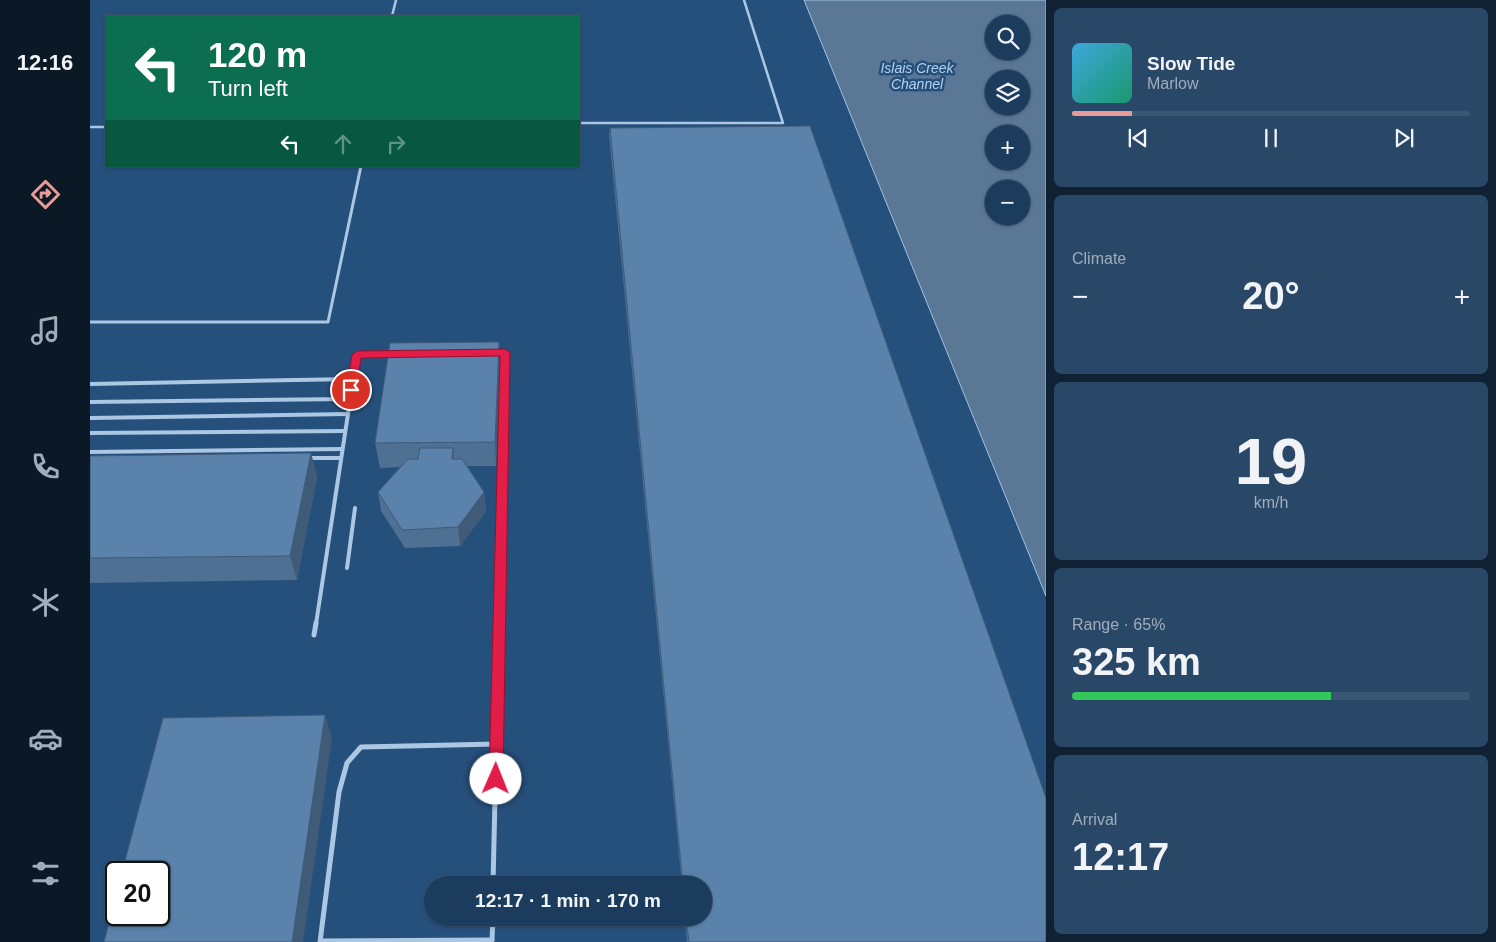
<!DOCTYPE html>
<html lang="en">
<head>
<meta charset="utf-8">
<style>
  :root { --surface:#1c3c5d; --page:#294766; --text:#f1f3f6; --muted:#a0adbc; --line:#3a5672; --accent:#e69b98 }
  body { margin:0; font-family:Helvetica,sans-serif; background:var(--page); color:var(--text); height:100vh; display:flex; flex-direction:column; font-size:19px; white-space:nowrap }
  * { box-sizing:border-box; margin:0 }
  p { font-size:16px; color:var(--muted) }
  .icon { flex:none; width:28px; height:28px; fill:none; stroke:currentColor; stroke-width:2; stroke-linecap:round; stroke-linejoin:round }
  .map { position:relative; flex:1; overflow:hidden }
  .sheet { display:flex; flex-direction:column; gap:8px; padding:8px; background:#0f2133; width:450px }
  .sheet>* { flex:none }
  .top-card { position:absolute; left:15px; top:15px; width:475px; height:152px; border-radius:0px; box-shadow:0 1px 4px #0004,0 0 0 1px var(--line); background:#0b6e4f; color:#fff; overflow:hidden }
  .controls { position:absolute; left:895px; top:15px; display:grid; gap:10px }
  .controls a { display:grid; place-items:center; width:45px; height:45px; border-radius:50%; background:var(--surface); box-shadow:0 1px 4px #0004,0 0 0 1px var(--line); font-size:25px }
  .speed { position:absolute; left:15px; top:861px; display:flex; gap:10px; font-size:25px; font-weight:700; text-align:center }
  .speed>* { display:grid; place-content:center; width:65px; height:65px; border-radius:50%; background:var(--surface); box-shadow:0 1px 4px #0004,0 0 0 1px var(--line); line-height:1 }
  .speed .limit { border:2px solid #111; border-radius:8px; background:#fff; color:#111 }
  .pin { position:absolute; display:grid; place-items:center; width:42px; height:42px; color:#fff; margin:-21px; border:2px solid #fff; border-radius:50%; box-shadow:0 1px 5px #0007 }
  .me { position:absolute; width:55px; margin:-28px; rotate:1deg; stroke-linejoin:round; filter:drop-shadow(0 0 4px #0008) }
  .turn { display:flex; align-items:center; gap:18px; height:105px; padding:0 20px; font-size:22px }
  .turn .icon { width:65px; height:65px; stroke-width:2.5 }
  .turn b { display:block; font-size:35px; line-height:42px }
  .lanes { display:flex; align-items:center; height:48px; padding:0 20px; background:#0003; justify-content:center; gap:25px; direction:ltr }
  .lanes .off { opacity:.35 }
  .big { font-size:38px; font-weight:700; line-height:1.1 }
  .sheet .widget { flex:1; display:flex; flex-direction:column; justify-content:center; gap:8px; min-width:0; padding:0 18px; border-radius:8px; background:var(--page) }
  .sheet .dial { align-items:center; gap:0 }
  .dial b { font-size:65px; line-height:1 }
  .song { display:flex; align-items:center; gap:15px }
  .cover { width:60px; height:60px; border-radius:8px; background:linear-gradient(135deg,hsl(200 70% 55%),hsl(160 70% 35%)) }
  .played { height:5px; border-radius:2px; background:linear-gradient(90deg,var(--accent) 15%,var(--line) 15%) }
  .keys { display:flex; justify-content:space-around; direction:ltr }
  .heat { display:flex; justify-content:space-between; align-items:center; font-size:28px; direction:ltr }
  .charge { height:8px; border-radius:4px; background:linear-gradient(90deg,#34c759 65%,var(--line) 0) }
  .trip { position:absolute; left:334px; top:876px; width:288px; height:50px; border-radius:25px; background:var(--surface); box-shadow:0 1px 4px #0004,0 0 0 1px var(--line); font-weight:700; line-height:50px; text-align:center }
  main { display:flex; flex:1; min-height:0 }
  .dock { display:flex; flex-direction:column; width:90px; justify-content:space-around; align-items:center; background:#0b1825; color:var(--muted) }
  .dock .icon { width:35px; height:35px }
  .dock .active { color:var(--accent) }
  .dock b { font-size:22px; color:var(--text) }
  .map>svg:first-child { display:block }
  .water { fill:#5a7796; stroke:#9fc3e5; fill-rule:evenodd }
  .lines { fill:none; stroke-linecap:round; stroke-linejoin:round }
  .service-far3 { stroke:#abc7e4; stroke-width:2.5 }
  .service-far2 { stroke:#abc7e4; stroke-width:3 }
  .service-far1 { stroke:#abc7e4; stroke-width:4 }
  .service { stroke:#abc7e4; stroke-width:5 }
  .wall { fill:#4e7093 }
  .shaded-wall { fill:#405b78 }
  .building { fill:#5b82ab; stroke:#405b78 }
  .route { fill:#e11d48; stroke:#92132f }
  .labels { text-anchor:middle; stroke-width:5; stroke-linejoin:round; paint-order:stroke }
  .far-water-label { font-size:14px; font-style:italic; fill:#b6d1ec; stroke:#26507c }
</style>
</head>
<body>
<main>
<nav class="dock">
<b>12:16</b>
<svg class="icon active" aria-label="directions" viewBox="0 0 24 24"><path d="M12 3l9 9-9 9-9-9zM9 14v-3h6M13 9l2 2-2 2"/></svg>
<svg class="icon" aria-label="music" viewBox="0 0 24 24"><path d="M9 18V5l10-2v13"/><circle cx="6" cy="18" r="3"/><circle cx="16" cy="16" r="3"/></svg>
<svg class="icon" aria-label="phone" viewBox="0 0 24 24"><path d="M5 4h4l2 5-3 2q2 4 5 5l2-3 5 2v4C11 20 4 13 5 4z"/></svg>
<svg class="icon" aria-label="climate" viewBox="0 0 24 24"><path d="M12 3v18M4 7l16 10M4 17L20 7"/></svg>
<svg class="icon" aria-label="car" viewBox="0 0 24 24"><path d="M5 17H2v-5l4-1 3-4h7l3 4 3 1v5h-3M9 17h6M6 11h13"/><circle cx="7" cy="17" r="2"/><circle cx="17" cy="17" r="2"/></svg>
<svg class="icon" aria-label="filters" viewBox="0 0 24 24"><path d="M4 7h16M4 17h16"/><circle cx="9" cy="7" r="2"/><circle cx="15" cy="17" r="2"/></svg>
</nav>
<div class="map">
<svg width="956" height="942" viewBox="0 0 956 942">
  <rect width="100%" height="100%" fill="#26507c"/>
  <path class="water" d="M714,0H956V596ZM904,24H931V51H904ZM904,79H931V106H904ZM904,134H931V161H904ZM904,189H931V216H904Z"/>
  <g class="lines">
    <g class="service-far3">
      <path d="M302,16L306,0"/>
      <path d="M489,123H693L654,0"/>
      <path d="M0,127H16"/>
    </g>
    <g class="service-far2">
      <path d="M0,322H238L271,166"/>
      <path d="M405,352H415V369"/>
      <path d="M265,369L267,355L303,354"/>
    </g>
    <g class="service-far1">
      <path d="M0,384L262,379"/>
      <path d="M0,402L259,399"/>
      <path d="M0,418L257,414"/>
      <path d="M0,433L255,431"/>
      <path d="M0,452L252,449"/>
      <path d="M220,458H251"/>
      <path d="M257,568L265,508"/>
      <path d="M226,624L265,368"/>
      <path d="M409,624L415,368"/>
    </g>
    <g class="service">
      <path d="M224,635L226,623"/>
      <path d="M403,885L409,623"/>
      <path d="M402,940L403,918"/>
      <path d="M231,941L402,940"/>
      <path d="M230,942L249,792L257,763L271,747L407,744"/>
    </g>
  </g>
  <g class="wall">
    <path d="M520,128L956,942H597L595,918H612V885H592L519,134Z"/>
    <path d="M410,366L406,466H377L394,492L396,511L370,546L315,548L291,511L288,492L310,467L290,468L285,443Z"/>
    <path d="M221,453L227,477L207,580L0,583V456Z"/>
  </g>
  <g class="shaded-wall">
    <path d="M409,342L410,366L406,466L405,442Z"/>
    <path d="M363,448L365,467L362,459Z"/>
    <path d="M221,453L227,477L207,580L200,556Z"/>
    <path d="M394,492L396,511L370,546L368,527Z"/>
    <path d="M235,715L242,738L213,942H202Z"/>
  </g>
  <g class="building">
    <path d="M720,126L956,798V942H599L596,918H612V885H593L520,128Z"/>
    <path d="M409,342L405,442L285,443L300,343Z"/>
    <path d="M330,448H363L362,459H372L394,492L368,527L312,530L288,492L318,459H328Z"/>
    <path d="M221,453L200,556L0,558V456Z"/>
    <path d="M235,715L202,942H14L26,895V915H69V872H32L73,718Z"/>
  </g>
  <path class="route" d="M415,349L420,352L413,779L411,784L406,786L401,784L399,779L410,356L271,358L266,390L261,393L256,390L262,355L267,351Z"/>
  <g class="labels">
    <g class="far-water-label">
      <text x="827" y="73">Islais Creek<tspan x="827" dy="16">Channel</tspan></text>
    </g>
  </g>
</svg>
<div class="controls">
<a><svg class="icon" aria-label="search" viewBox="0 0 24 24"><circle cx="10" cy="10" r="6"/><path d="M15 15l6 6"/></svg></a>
<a><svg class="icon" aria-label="layers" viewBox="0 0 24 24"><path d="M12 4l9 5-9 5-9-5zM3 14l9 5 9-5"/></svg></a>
<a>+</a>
<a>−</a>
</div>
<div class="speed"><div class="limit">20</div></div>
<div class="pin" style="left:261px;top:390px;background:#d93025"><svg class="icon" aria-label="arrive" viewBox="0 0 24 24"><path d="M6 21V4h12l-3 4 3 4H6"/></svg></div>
<svg class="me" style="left:406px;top:779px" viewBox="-20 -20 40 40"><circle r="19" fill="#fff"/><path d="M0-13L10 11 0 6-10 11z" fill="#e11d48"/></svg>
<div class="trip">12:17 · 1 min · 170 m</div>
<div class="top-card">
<div class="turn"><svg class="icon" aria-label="left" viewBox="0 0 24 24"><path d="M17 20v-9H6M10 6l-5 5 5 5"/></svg><div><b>120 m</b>Turn left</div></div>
<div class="lanes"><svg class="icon" aria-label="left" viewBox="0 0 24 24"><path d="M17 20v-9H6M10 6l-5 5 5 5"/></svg><svg class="icon off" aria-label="ahead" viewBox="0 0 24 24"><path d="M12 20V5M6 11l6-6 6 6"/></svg><svg class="icon off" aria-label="right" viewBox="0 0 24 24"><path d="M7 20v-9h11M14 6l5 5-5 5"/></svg></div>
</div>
</div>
<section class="sheet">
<div class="widget">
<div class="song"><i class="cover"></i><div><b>Slow Tide</b><p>Marlow</p></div></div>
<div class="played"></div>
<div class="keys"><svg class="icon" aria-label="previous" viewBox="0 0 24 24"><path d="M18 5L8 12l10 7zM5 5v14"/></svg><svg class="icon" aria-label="pause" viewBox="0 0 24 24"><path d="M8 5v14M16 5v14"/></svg><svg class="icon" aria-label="next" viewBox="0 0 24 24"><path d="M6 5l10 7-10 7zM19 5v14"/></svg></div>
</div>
<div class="widget"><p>Climate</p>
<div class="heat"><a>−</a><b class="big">20°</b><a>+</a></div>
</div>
<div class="widget dial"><b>19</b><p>km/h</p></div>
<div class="widget"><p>Range · 65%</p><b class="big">325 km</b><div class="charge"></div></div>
<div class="widget"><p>Arrival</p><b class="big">12:17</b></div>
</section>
</main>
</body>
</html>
